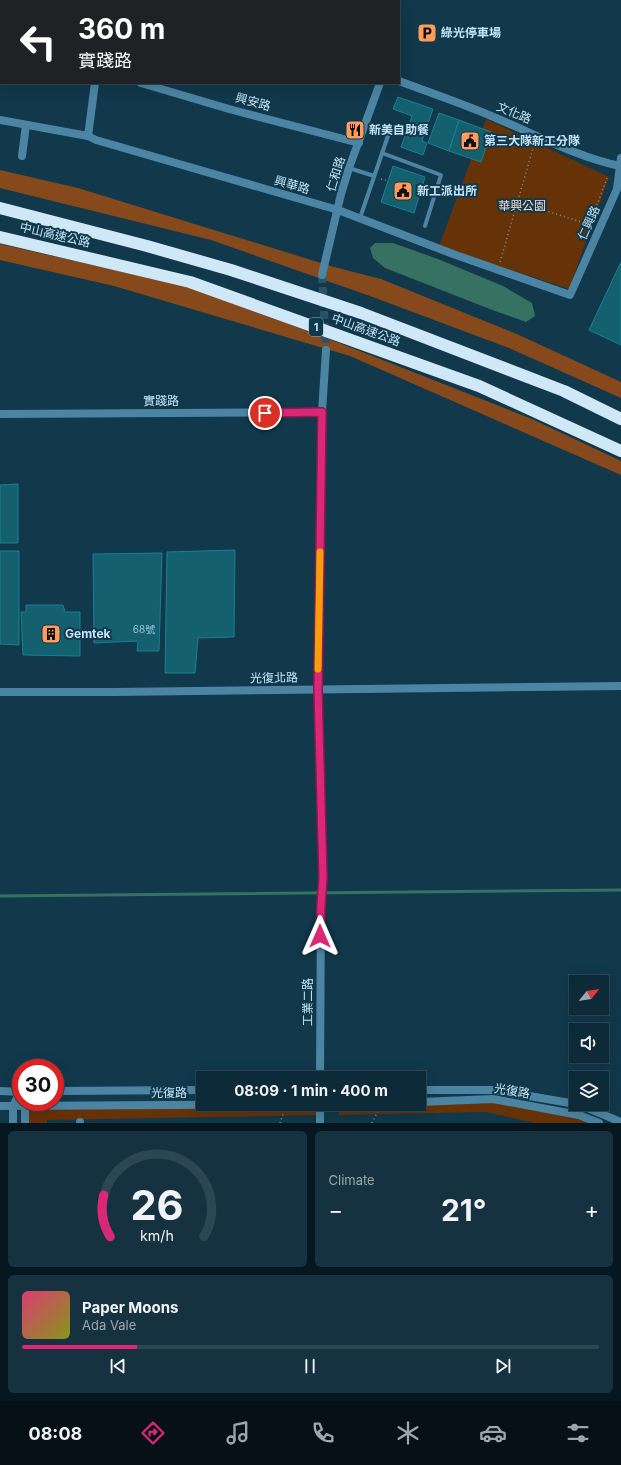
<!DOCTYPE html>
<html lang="en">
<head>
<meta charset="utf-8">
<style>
  :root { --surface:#0d2a38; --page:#163240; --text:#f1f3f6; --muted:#9aa7ae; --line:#2d4653; --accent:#db2777 }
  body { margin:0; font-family:Inter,"Noto Sans TC",sans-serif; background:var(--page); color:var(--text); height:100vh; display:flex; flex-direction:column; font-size:15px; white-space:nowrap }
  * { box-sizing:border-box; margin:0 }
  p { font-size:13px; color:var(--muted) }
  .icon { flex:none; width:22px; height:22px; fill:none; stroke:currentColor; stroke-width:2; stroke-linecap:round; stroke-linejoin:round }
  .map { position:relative; height:1123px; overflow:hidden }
  .panel { display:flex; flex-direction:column; gap:8px; padding:8px; background:#07171f; flex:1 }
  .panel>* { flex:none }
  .top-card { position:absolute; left:0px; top:0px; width:400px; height:84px; box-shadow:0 4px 16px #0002,0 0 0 1px var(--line); background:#202124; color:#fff; overflow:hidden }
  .needle { width:26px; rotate:60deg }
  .controls { position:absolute; left:569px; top:975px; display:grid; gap:8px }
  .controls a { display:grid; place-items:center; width:40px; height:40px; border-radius:0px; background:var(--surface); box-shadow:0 4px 16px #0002,0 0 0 1px var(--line); font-size:20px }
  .speed { position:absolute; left:12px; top:1059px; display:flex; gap:8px; font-size:20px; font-weight:700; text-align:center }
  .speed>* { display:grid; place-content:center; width:52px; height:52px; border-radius:50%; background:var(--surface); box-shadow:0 4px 16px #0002,0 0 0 1px var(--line); line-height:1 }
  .speed .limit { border:6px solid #d22; background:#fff; color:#111 }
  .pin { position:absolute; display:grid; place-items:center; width:34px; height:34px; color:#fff; margin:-17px; border:2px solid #fff; border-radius:50%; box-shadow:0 1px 4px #0007 }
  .me { position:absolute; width:44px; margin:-22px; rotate:0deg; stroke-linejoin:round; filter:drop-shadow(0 0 3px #0008) }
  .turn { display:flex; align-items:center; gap:14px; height:84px; padding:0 12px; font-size:18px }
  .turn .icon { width:52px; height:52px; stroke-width:2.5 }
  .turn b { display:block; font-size:28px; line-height:34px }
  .big { font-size:30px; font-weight:700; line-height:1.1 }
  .panel .card { flex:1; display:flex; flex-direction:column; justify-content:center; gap:6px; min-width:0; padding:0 14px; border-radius:6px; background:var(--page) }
  .panel .dial { align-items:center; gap:0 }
  .dial svg { height:104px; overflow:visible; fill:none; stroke:var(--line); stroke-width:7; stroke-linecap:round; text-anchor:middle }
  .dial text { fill:var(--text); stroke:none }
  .song { display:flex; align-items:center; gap:12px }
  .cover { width:48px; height:48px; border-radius:6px; background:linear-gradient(135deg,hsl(340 70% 55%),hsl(70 70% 35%)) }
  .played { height:4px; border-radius:2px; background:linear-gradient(90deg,var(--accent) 20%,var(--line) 20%) }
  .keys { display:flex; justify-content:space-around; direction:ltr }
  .heat { display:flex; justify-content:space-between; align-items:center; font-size:22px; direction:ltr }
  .panel .tiles { flex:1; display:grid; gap:8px; grid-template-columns:1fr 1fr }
  .card:last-child { grid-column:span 2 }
  .trip { position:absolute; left:196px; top:1071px; width:230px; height:40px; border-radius:0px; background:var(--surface); box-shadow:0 4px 16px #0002,0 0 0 1px var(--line); font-weight:700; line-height:40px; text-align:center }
  .tab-bar { display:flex; height:64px; justify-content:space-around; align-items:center; background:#051116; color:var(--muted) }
  .tab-bar .icon { width:28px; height:28px }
  .tab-bar .current { color:var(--accent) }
  .tab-bar b { font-size:18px; color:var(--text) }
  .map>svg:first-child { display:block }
  .green { fill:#663208 }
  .forest { fill:#86491c }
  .water { fill:#367161 }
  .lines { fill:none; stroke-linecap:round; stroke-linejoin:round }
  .stream { stroke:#367161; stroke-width:3 }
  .building { fill:#14606e; stroke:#198093 }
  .minor-tunnel { stroke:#2c5265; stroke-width:8; stroke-dasharray:8 4; stroke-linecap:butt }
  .path { stroke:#7297ab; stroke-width:1.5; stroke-dasharray:1 3; stroke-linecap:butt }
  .service { stroke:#4c85a3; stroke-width:4 }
  .minor { stroke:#4c85a3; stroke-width:8 }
  .tertiary { stroke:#4c85a3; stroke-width:8 }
  .motorway { stroke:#cfe8f7; stroke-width:12 }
  .route-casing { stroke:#8e194d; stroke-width:10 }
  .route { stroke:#db2777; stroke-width:7 }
  .slow { stroke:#f59e0b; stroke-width:7 }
  .labels { text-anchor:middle; stroke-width:4; stroke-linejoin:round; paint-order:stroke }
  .number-label { font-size:10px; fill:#96c4d6 }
  .shield { fill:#11384b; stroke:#8db1c5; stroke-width:1 }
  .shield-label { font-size:11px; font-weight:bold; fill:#c2e5f9 }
  .poi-label { font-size:12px; font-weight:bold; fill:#c2e5f9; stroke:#11384b; text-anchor:start }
  .street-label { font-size:12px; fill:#c2e5f9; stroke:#11384b }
  .park-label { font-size:12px; fill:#f8dbca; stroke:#11384b }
</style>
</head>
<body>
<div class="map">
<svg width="621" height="1123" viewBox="0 0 621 1123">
  <rect width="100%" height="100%" fill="#11384b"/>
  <g class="green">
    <path d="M486,119L609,177L569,289L439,246Z"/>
    <path d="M493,1101L579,1117L594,1123H534L487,1112L339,1115V1106Z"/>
    <path d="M319,1106V1115L47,1120V1123H29V1108Z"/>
  </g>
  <g class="forest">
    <path d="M0,170L78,188L334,267L381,279L519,335L621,382V398L509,348L370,296L211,240L0,188Z"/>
    <path d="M0,244L189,287L337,342L532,419L621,461V475L350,356L114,286L0,260Z"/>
  </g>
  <path class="water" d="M375,243H393L438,259L503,286L532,303L535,316L526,322L495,311L385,268L373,258L370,248Z"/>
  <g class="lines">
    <path class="stream" d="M0,896L621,890"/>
  </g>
  <g class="building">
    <path d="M398,97L433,109L422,141L427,143L423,155L401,147L412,116L393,109Z"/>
    <path d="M439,113L459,120L449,151L428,143Z"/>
    <path d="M459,120L491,132L481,162L449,151Z"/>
    <path d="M393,166L425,177L414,213L381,202Z"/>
    <path d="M621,262V345L589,330Z"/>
    <path d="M18,484V543H0V485Z"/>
    <path d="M235,550L234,637L198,638L195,673H165L167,552Z"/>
    <path d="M0,551H19V645L0,644Z"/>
    <path d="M162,553L159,651H137L138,641L94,643L93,554Z"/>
    <path d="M26,605H63L65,612H80V656L23,655L21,612H26Z"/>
  </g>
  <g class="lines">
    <path class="minor-tunnel" d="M322,275L326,350"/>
    <g class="path">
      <path d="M381,179L388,181"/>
      <path d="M518,202L591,225"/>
      <path d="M590,224L607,178L610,179"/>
      <path d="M500,262L534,145"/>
      <path d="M280,1123L283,1114"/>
      <path d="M372,1123L379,1109L385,1104"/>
    </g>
    <g class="service">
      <path d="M318,1V0"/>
      <path d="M382,153L441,175L425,226"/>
      <path d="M349,168L374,176"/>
      <path d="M360,218L391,127"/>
    </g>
    <g class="minor">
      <path d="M134,0L137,1"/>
      <path d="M110,1V0"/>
      <path d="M386,1V0"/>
      <path d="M0,50H1"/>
      <path d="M399,81C431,93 464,104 496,118C537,135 577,157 620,166"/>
      <path d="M141,83L229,109L359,143"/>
      <path d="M0,120L88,136L96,140L338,210L453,254L570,295L617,189L621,158"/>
      <path d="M88,136L95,83"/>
      <path d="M22,156L26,125"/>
      <path d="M322,275L341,194L349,168L380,83"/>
      <path d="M0,414L322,412"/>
      <path d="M0,692H115L621,686"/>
      <path d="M320,1078L321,905L323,878L318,690L322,412L326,350"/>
      <path d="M320,1104V1123"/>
      <path d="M80,1122V1123"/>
    </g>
    <g class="tertiary">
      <path d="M419,1090H494L576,1104"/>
      <path d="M0,1091L21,1092"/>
      <path d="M55,1091L203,1090"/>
      <path d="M24,1102L25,1106V1123"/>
      <path d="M419,1102L493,1099L579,1115L599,1123"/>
      <path d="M578,1104L621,1122"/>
      <path d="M0,1106L338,1104"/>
      <path d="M13,1123V1106L20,1092"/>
    </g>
    <g class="motorway">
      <path d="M0,208L147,246L231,270L361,313L564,391L621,419"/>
      <path d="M0,237L190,282L479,386L621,451"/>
    </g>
  </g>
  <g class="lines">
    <g class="route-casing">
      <path id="route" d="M265,413L322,412L318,690L323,878L321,905L320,936"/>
    </g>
    <use href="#route" class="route"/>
    <path class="slow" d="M318,669L320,552"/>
  </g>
  <defs>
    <g id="parking-square" transform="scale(1)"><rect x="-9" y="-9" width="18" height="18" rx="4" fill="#fe9c58" stroke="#11384b"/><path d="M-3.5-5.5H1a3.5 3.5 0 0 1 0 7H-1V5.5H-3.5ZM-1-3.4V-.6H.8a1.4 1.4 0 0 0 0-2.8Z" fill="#111"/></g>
    <g id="restaurant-square" transform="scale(1)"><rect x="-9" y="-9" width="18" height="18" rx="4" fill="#fe9c58" stroke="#11384b"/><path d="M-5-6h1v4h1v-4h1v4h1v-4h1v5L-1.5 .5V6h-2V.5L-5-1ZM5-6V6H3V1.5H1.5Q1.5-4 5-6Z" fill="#111"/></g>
    <g id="civic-square" transform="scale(1)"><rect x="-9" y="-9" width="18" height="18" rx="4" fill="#fe9c58" stroke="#11384b"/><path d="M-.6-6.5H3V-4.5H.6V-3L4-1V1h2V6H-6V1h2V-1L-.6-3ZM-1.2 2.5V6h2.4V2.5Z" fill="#111"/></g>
    <g id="building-square" transform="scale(1)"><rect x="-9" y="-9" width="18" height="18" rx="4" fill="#fe9c58" stroke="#11384b"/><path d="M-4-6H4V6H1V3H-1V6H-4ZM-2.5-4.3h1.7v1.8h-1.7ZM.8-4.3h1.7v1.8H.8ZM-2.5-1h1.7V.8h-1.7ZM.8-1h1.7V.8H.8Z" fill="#111"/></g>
  </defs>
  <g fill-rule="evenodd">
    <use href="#parking-square" x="427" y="33"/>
    <use href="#restaurant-square" x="355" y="130"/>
    <use href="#civic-square" x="470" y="141"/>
    <use href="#civic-square" x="403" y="191"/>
    <use href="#building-square" x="51" y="634"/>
  </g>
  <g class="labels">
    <g class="number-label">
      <text x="144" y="633">68號</text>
    </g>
    <rect class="shield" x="309" y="318" width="14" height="18" rx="3"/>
    <g class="shield-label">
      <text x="316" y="331">1</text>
    </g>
    <g class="poi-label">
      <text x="441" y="37">綠光停車場</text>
      <text x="369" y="134">新美自助餐</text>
      <text x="484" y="145">第三大隊新工分隊</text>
      <text x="417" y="195">新工派出所</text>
      <text x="65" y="638">Gemtek</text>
    </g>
    <g class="street-label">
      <text transform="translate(253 102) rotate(15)" y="4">興安路</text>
      <text transform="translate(514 113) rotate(23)" y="4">文化路</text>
      <text transform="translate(336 174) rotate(-73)" y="4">仁和路</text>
      <text transform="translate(292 185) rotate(16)" y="4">興華路</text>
      <text transform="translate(589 223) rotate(-66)" y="4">仁興路</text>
      <text transform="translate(55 235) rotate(13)" y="4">中山高速公路</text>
      <text transform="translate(366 330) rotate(20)" y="4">中山高速公路</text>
      <text x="161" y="405">實踐路</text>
      <text transform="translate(274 678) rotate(-1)" y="4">光復北路</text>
      <text transform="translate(308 1002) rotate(-90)" y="4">工業二路</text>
      <text transform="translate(512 1091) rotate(9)" y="4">光復路</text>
      <text x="169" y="1097">光復路</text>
    </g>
    <g class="park-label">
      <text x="522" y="210">華興公園</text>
    </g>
  </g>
</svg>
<div class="controls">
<a><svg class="needle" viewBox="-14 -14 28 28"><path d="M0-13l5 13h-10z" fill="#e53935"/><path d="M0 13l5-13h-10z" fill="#9aa7ae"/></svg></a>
<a><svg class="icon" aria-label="sound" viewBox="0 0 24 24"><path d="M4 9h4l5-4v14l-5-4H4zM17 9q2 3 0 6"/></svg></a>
<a><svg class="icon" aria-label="layers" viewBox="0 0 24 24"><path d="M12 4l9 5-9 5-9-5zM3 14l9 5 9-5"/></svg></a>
</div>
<div class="speed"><div class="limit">30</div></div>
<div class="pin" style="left:265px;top:413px;background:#d93025"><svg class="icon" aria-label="arrive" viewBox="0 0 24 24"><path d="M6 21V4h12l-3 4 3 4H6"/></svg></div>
<svg class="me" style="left:320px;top:936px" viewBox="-20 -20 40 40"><path d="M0-17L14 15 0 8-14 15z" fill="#db2777" stroke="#fff" stroke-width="4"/></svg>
<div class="trip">08:09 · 1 min · 400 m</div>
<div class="top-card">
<div class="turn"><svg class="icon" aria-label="left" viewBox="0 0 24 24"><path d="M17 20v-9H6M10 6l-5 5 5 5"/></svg><div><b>360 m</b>實踐路</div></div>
</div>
</div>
<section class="panel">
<div class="tiles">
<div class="card dial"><svg viewBox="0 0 100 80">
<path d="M14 69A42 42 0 1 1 86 69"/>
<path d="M14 69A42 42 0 0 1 9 37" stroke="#db2777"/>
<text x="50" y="56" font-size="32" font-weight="700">26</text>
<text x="50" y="72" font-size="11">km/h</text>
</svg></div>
<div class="card"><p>Climate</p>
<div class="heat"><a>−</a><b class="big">21°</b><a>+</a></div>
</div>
<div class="card">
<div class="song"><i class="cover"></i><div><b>Paper Moons</b><p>Ada Vale</p></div></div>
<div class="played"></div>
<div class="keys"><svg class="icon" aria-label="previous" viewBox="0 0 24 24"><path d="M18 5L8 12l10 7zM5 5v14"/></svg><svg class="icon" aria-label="pause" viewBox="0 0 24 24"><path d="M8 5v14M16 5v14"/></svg><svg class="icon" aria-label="next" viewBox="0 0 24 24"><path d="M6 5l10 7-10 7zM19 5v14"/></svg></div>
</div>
</div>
</section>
<nav class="tab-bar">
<b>08:08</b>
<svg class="icon current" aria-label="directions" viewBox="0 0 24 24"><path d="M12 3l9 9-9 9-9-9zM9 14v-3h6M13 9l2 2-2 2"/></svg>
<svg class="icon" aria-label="music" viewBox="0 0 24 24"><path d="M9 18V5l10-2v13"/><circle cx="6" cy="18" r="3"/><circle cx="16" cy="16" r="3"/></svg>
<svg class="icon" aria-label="phone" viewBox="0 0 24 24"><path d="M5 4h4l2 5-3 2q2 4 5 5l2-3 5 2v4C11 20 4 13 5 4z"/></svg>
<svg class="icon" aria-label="climate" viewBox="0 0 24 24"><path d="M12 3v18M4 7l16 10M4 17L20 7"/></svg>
<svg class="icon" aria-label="car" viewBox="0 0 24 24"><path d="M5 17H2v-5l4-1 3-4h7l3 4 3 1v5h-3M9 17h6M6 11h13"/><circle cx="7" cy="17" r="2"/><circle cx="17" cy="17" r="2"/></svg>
<svg class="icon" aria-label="filters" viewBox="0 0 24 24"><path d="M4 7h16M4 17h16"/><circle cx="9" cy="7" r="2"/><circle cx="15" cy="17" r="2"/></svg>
</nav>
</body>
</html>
